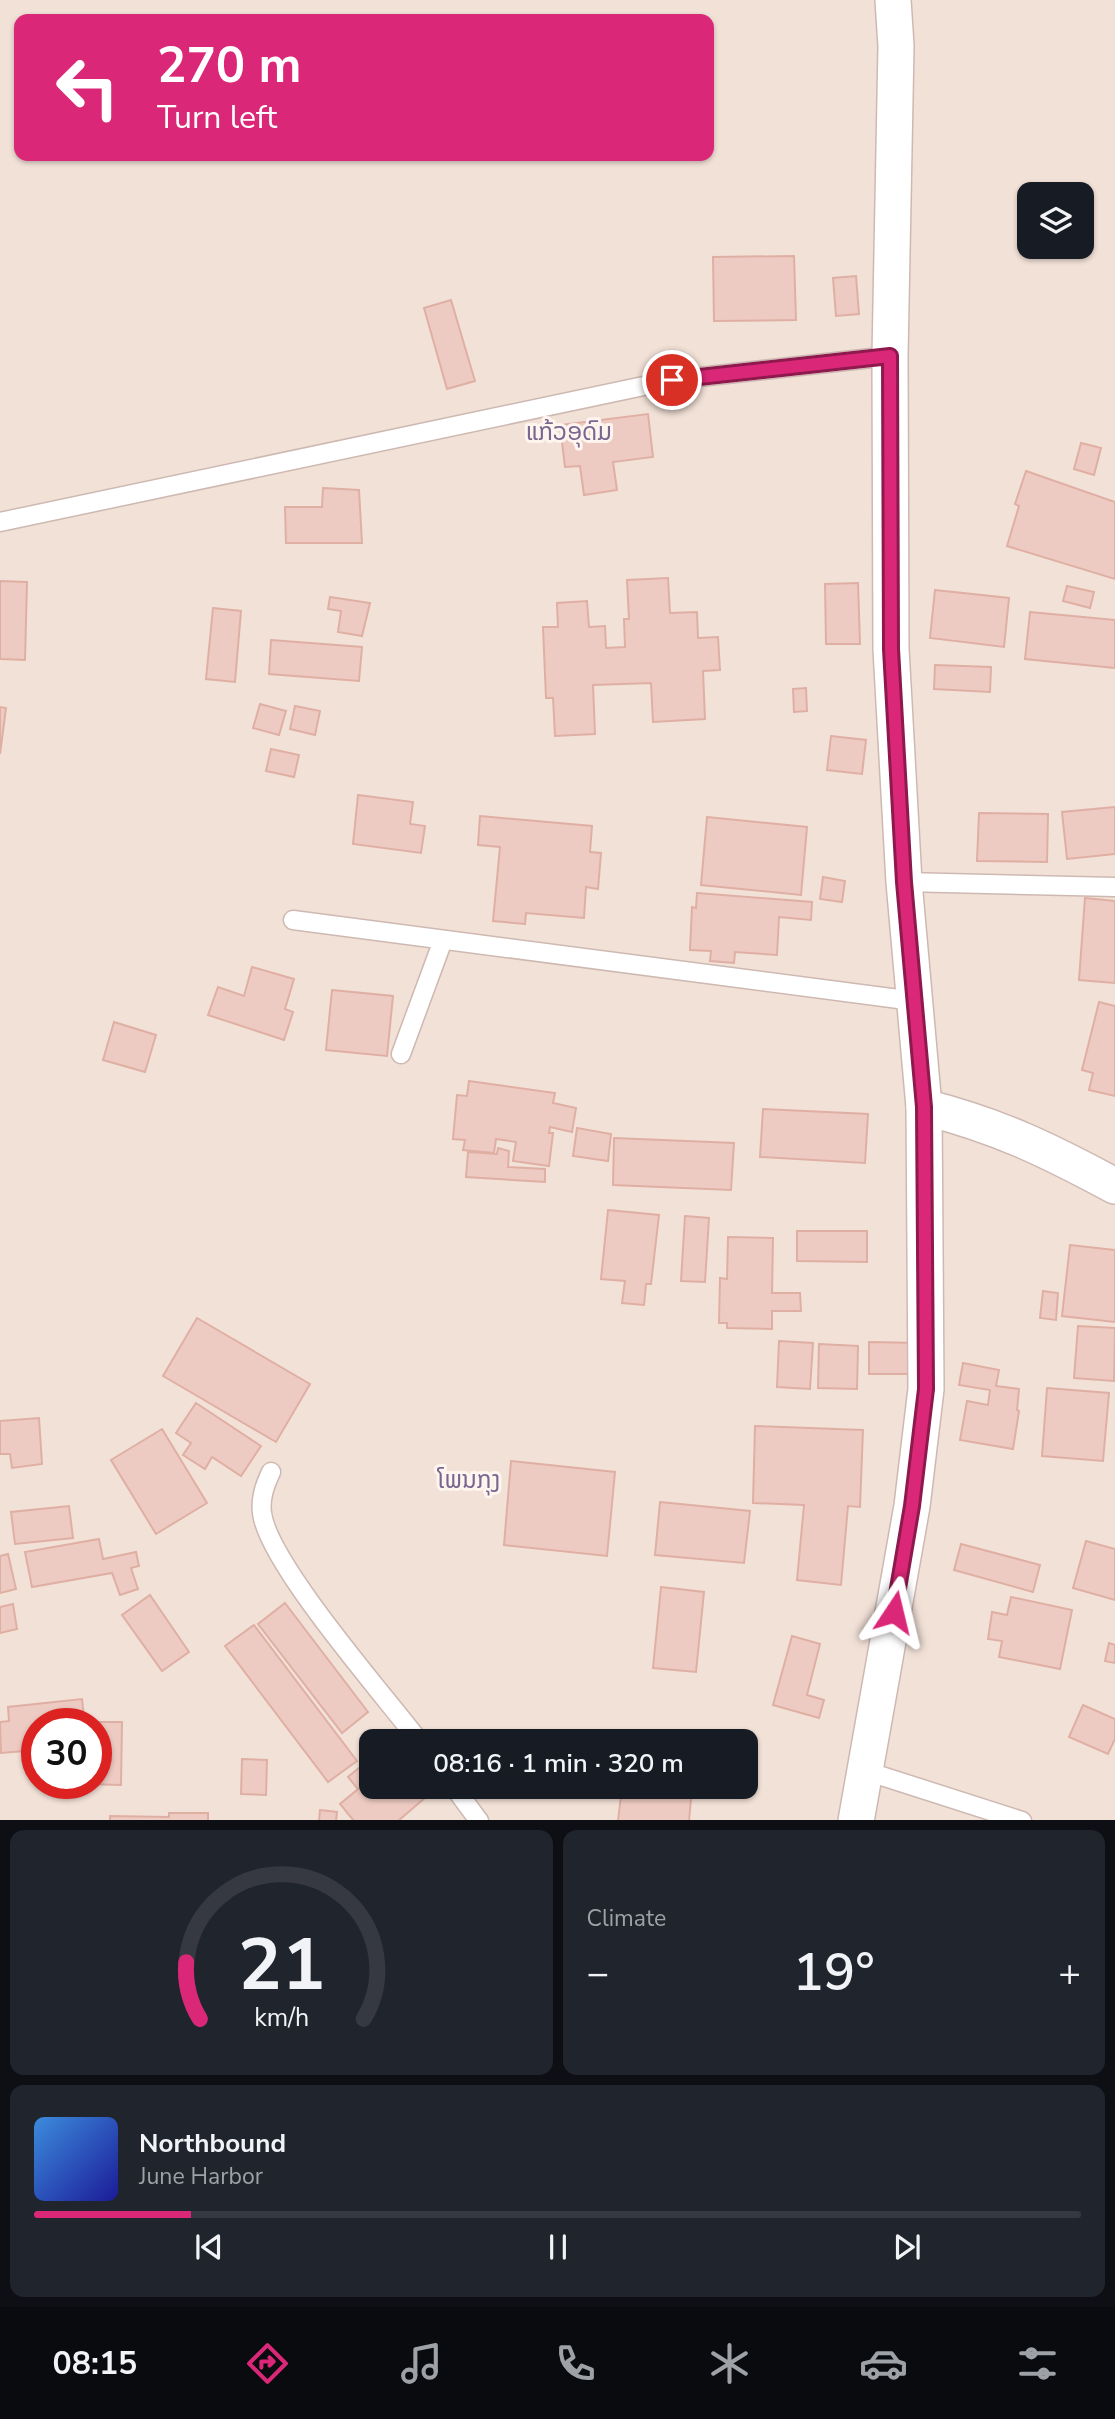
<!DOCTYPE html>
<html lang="en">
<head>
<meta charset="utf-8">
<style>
  :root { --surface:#171b24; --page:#20242c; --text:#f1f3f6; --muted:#9ea1a6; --line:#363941; --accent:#db2777 }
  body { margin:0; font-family:"Nunito Sans","Noto Sans Lao",sans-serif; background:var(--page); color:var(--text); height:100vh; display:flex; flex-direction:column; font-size:26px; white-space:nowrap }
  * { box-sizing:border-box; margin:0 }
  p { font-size:23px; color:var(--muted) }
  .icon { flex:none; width:38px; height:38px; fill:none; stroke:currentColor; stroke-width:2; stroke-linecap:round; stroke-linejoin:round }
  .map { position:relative; height:1820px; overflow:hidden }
  .sheet { display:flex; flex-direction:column; gap:10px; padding:10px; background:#0d0f14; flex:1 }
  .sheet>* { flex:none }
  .top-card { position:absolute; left:14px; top:14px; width:700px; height:147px; border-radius:14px; box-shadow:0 2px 5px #0004; background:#db2777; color:#fff; overflow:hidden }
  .fabs { position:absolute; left:1017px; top:182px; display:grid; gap:14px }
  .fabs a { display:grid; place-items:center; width:77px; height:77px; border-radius:14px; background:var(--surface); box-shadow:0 2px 5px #0004; font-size:35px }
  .speed { position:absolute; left:21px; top:1708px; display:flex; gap:14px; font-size:35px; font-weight:700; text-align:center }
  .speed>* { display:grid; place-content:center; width:91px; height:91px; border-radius:50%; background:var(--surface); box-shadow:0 2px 5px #0004; line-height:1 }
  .speed .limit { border:10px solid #d22; background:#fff; color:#111 }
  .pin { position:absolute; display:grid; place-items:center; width:60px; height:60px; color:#fff; margin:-30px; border:4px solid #fff; border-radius:50%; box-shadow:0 2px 7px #0007 }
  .me { position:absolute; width:77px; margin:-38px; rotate:10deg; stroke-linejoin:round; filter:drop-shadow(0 0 5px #0008) }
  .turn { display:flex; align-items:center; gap:24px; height:147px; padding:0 28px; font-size:32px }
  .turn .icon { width:91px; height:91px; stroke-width:2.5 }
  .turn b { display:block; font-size:49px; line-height:60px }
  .big { font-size:52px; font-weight:600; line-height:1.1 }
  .sheet .widget { flex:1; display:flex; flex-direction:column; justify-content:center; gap:10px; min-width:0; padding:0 24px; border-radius:14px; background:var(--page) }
  .sheet .dial { align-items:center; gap:0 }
  .dial svg { height:182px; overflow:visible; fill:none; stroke:var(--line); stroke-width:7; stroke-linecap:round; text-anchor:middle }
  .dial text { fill:var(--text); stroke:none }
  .song { display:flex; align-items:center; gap:21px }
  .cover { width:84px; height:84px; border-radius:10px; background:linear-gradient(135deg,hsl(210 70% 55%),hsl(240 70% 35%)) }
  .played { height:7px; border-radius:4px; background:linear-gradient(90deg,var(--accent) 15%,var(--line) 15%) }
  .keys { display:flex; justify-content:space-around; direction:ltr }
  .heat { display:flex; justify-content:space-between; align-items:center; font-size:38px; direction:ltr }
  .sheet .tiles { flex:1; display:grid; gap:10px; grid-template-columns:1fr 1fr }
  .widget:last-child { grid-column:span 2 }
  .trip { position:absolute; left:359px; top:1729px; width:399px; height:70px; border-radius:14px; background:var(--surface); box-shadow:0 2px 5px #0004; font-weight:600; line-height:70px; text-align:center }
  .dock { display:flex; height:112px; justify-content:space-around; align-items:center; background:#090b0e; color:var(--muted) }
  .dock .icon { width:49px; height:49px }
  .dock .current { color:var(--accent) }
  .dock b { font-size:32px; color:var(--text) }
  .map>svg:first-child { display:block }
  .residential { fill:#f2e1d7; fill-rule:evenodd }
  .building { fill:#eecbc2; stroke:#e0afa4; stroke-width:2 }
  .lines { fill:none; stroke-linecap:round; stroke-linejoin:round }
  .service-casing { stroke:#ceb9b2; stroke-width:21 }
  .minor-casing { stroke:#ceb9b2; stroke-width:38 }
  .service { stroke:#fff; stroke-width:18 }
  .minor { stroke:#fff; stroke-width:35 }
  .route-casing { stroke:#8e194d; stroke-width:18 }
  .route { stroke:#db2777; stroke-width:12 }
  .labels { text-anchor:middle; stroke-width:6; stroke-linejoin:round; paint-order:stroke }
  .quarter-label { font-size:24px; fill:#7a668f; stroke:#fef5ef }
</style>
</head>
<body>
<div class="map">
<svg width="1115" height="1821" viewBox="0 0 1115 1821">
  <rect width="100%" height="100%" fill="#fbf0e9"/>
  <path class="residential" d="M0,0H1115V1820L0,1821ZM19,19H709V156H19ZM1029,194H1082V247H1029ZM37,1724H96V1783H37ZM371,1741H746V1787H371Z"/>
  <g class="building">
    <path d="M794,256L796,320L714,321L713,257Z"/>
    <path d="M856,276L859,314L836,316L833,278Z"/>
    <path d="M451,300L475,381L447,389L424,308Z"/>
    <path d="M648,414L653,457L613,462L617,490L584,495L580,466L565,467L560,425Z"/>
    <path d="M1081,443L1101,448L1094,475L1074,469Z"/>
    <path d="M1026,471L1115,502V579L1007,546L1019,506L1015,504Z"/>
    <path d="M323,488L359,490L362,543H286L285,507H322Z"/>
    <path d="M668,578L670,613L697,612L698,638L718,637L720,670L703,671L705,719L653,722L651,683L593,685L595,734L555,736L553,698H546L543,627H558L557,603L587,601L589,627L605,626L606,648L625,647L624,619H629L627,580Z"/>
    <path d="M0,581L27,582L25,660L0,659Z"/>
    <path d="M858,583L860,644H826L825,584Z"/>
    <path d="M1067,586L1094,592L1090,608L1063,601Z"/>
    <path d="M935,590L1009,598L1004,647L930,638Z"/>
    <path d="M330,597L370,603L362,636L338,632L341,611L328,609Z"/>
    <path d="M213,608L241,611L235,682L206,679Z"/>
    <path d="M1030,612L1115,620V668L1025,659Z"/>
    <path d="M271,640L362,647L359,681L269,674Z"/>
    <path d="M935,665L991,667L990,692L934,689Z"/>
    <path d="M806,688L807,711L794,712L793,689Z"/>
    <path d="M260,704L286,711L279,735L253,728Z"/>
    <path d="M295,706L320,711L315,735L290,729Z"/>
    <path d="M0,707L6,708L0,754Z"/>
    <path d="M831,736L866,740L862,774L827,770Z"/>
    <path d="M271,749L299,755L294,777L266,771Z"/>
    <path d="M358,795L413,802L410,824L425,826L421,853L353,844Z"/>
    <path d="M1115,807V854L1067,859L1062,812Z"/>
    <path d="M979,813L1048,814L1047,862L977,861Z"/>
    <path d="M480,816L592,826L590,852L601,853L598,889L586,887L584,918L526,913L525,924L493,921L500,847L478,845Z"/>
    <path d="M707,817L807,827L801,895L701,885Z"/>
    <path d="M823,877L845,881L842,902L820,899Z"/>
    <path d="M697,893L812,902L811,920L779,917L777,955L735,952L734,963L710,961L711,951L690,950L692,907L696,908Z"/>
    <path d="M1085,898L1115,901V983L1079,980Z"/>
    <path d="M252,967L294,979L285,1009L293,1012L284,1040L208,1015L218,987L244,996Z"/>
    <path d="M332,990L393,996L387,1056L326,1050Z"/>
    <path d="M1099,1002L1115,1006V1096L1089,1090L1093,1073L1082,1070Z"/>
    <path d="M114,1022L156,1035L145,1072L103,1060Z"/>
    <path d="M469,1081L555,1093L553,1103L576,1108L572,1132L550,1127L549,1133H553L549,1166L513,1161L516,1142L496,1139L494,1153L463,1150L465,1140L453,1139L457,1095L467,1096Z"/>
    <path d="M763,1109L868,1114L865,1163L760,1157Z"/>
    <path d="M577,1128L611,1134L608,1161L573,1156Z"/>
    <path d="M614,1138L734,1143L731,1190L613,1185Z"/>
    <path d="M498,1148L509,1151L508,1167L545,1169V1182L466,1177L468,1152L497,1154Z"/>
    <path d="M608,1210L659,1215L651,1284H646L644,1305L622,1303L625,1281L601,1279Z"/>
    <path d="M685,1216L709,1218L705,1282L681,1281Z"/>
    <path d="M797,1231H867V1262L797,1261Z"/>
    <path d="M728,1237L773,1238L772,1293H800L801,1311H772V1329L727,1328V1323H719L720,1278L727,1279Z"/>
    <path d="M1070,1245L1115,1250V1322L1062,1316Z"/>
    <path d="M1043,1291L1058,1293L1056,1320L1040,1318Z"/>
    <path d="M197,1318L310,1384L276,1442L163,1376Z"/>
    <path d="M1078,1326L1115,1328L1114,1381L1074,1378Z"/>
    <path d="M779,1341L813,1343L810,1389L777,1387Z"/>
    <path d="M869,1342L918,1343V1374H869Z"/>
    <path d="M819,1344L858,1346L857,1389L818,1388Z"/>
    <path d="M963,1363L999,1370L996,1386L1019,1389L1017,1410L1019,1411L1013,1449L960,1440L967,1401L988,1405L990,1390L959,1385Z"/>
    <path d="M1047,1388L1109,1393L1103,1461L1042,1456Z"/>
    <path d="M196,1403L261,1446L241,1476L212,1457L205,1469L183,1455L191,1443L176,1433Z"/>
    <path d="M39,1418L42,1464L12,1468L10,1454H0V1421Z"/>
    <path d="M755,1426L863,1430L860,1507L848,1506L841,1585L797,1580L804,1505L753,1503Z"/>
    <path d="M162,1429L207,1503L156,1534L111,1460Z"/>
    <path d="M511,1461L615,1472L607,1556L504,1545Z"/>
    <path d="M660,1502L750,1511L744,1563L655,1555Z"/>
    <path d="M69,1506L73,1538L15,1544L11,1512Z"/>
    <path d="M99,1539L103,1559L136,1552L139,1566L131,1568L138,1589L120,1595L112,1573L32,1587L25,1552Z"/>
    <path d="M1086,1541L1115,1549V1600L1073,1588Z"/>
    <path d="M961,1544L1040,1565L1033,1592L954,1570Z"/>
    <path d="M8,1554L16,1589L0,1593V1556Z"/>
    <path d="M661,1587L704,1592L696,1672L653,1668Z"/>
    <path d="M150,1595L189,1652L162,1671L122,1615Z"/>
    <path d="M1011,1597L1072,1610L1060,1669L999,1657L1002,1641L988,1639L992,1612L1007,1615Z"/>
    <path d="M285,1603L368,1712L342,1733L258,1624Z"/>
    <path d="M13,1604L17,1629L0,1633V1607Z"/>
    <path d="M254,1625L357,1761L328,1782L225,1646Z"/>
    <path d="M792,1636L820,1644L807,1695L824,1700L819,1718L773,1705Z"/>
    <path d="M1109,1643L1115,1645V1663L1105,1661Z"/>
    <path d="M82,1699L84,1718L73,1719V1724H37V1750L1,1753L0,1722L9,1721L8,1707Z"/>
    <path d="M1083,1705L1115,1719V1739L1108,1754L1069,1737Z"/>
    <path d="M85,1722H122L121,1785L85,1784L96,1783V1724Z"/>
    <path d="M371,1758V1787H429L433,1791L398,1821H354L340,1804L358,1789L348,1777Z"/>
    <path d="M242,1759L267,1760L266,1795L241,1794Z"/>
    <path d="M622,1787H692L689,1821H618Z"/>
    <path d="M320,1810L337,1812L336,1821H319Z"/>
    <path d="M169,1813H208V1821H110V1816L169,1817Z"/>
  </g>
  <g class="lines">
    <g class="service-casing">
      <g id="service">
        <path d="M0,522L672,380L890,356"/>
        <path d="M904,882L1115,887"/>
        <path d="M293,920L914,1001"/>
        <path d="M401,1054L443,940"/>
        <path d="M271,1472C265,1485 260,1498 262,1513C268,1563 384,1695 419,1741"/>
        <path d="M866,1771L1022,1821"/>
        <path d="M454,1787L479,1821"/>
      </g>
    </g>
    <g class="minor-casing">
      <g id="minor">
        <path d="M924,1107C999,1126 1048,1150 1115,1186"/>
        <path d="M856,1821L912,1506L926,1389L924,1107L904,882L891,649L890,356L896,46L893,0"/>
      </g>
    </g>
    <use href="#service" class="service"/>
    <use href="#minor" class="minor"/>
  </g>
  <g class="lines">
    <g class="route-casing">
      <path id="route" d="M672,380L890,356L891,649L904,882L924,1107L926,1389L912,1506L894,1612"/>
    </g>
    <use href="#route" class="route"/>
  </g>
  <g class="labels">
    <g class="quarter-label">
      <text x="569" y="440">ແກ້ວອຸດົມ</text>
      <text x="469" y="1488">ໂພນກຸງ</text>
    </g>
  </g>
</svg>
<div class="fabs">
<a><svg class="icon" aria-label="layers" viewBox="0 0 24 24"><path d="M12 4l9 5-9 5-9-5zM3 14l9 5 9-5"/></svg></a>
</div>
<div class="speed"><div class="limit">30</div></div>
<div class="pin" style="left:672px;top:380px;background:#d93025"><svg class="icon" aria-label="arrive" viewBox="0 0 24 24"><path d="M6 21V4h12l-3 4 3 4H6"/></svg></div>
<svg class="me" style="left:894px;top:1612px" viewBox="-20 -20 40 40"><path d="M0-17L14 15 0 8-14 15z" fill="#db2777" stroke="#fff" stroke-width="4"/></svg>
<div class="trip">08:16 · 1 min · 320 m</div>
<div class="top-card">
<div class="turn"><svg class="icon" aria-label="left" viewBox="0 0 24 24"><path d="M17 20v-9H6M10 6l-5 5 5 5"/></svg><div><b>270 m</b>Turn left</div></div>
</div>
</div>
<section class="sheet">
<div class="tiles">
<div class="widget dial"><svg viewBox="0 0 100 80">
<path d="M14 69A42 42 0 1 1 86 69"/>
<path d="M14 69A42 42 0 0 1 8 44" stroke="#db2777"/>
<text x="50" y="56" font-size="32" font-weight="700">21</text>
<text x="50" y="72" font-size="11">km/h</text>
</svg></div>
<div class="widget"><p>Climate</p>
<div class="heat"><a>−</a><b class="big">19°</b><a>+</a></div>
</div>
<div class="widget">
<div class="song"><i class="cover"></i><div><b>Northbound</b><p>June Harbor</p></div></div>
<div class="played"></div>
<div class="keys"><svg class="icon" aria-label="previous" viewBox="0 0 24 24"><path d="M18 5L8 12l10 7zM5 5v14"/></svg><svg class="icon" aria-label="pause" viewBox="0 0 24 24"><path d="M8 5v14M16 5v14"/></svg><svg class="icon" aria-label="next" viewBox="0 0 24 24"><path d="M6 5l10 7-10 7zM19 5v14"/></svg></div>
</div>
</div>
</section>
<nav class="dock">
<b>08:15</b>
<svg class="icon current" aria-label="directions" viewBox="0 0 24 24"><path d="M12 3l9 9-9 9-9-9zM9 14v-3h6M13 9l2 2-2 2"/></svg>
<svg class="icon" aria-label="music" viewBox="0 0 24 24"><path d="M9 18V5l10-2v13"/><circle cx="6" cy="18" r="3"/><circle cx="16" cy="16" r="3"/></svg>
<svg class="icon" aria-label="phone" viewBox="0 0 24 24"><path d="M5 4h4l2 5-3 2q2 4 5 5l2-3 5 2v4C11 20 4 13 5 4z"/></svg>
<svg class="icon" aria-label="climate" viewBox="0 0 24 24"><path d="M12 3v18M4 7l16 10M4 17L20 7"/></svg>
<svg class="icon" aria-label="car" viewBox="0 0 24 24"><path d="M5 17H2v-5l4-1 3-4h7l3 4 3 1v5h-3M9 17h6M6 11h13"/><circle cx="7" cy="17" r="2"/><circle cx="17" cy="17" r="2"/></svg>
<svg class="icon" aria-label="filters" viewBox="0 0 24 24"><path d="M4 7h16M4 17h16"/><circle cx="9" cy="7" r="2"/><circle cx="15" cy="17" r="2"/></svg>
</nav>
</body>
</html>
